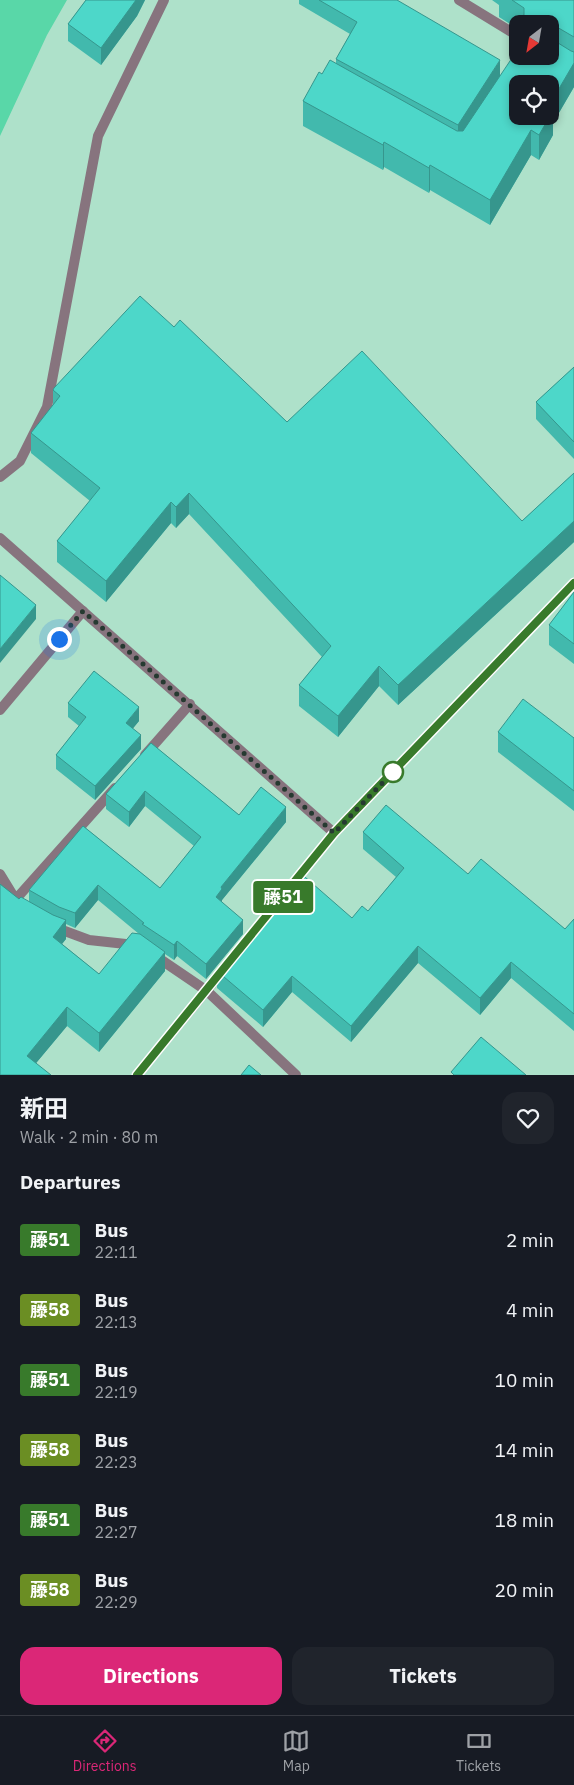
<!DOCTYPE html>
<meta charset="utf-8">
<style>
:root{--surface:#171b24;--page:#20242c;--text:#f1f3f6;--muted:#9ea1a6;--line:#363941;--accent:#db2777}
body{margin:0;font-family:"IBM Plex Sans","Noto Sans JP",sans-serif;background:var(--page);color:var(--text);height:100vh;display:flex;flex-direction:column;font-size:19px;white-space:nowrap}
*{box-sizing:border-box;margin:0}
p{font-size:16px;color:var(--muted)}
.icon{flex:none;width:28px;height:28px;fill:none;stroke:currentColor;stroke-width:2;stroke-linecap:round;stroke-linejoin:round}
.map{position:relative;height:1075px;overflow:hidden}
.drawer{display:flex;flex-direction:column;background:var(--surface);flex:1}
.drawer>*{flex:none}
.badge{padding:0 10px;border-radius:4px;font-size:18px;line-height:32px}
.needle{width:32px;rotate:211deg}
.controls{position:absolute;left:509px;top:15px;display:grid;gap:10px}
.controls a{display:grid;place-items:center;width:50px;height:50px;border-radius:10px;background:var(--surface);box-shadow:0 2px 8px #0003;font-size:25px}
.you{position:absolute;width:25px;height:25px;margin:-12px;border:4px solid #fff;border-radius:50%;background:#1a73e8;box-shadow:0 0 0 8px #1a73e833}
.map>.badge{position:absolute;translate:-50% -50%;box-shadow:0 0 0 2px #fff}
h2{padding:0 20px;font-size:19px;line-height:45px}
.round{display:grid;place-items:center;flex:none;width:52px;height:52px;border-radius:15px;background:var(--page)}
.summary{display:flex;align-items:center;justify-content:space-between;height:85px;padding:0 20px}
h1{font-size:24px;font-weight:700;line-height:38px}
.primary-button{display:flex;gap:10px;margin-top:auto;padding:10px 20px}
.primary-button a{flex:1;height:58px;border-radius:15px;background:var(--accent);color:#fff;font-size:20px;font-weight:700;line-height:58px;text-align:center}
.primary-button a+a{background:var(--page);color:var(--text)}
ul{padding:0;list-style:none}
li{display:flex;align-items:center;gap:15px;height:70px;padding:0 20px}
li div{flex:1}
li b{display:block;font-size:19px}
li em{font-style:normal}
li .badge{min-width:55px;font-weight:700;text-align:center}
.menu{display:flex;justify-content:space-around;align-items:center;height:70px;border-top:1px solid var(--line);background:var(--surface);font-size:14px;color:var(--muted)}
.menu a{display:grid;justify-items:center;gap:2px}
.menu .on{color:var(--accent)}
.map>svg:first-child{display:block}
</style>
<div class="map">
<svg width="574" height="1075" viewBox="0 0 574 1075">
<rect width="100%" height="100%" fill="#aee1ca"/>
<!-- green -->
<path fill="#59d7a8" d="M0 0H67L47 35 0 136Z"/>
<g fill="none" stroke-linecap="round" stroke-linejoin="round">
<!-- service -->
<path stroke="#87747e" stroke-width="10" d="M0 710 83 611
M145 755 190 704
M0 874 19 905
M16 899 115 788
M54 927 89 940 135 945
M154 955 207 991 296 1075"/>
<!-- minor -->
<path stroke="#87747e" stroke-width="10" d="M459 0 518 36
M0 477 20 461 47 407 98 136 164 0
M0 538 334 833"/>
<!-- tertiary -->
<path stroke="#87747e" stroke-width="10" d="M249 938 334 833 574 583
M137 1075 224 969"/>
</g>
<!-- wall -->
<path fill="#42b9ad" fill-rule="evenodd" d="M86 0H145L137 16 101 65 68 41V24Z
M299 0H397L500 76 517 61 550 56V24H518V44L515 42V27L499 17V5L492 0H574V87L553 123V135L539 160 531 155 490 225 430 190 429 193 384 167 383 170 303 126V101L322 74 336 63V59L350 34 299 4Z
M174 327 287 422 522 521 574 473V542L398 705 379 686 338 737 299 706V685L322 657 189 514 176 528 171 523 106 602 57 562V541L90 501 31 453V433L53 405V390Z
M574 367V459L536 419V402Z
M574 592V664L549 645V625Z
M68 703 139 721 133 728 141 749 95 800 56 769V755L79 726 68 717Z
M498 732 574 738V811L498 752Z
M151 743 239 815 286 822 222 900V903L243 934 206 979 177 956 174 960 165 954V971L99 1052 67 1026 36 1063 0 1075 19 899 29 902V890L83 826 160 888 194 846 145 806 129 827 106 809V794ZM98 900 139 934 99 974 62 944 66 939V924L75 928Z
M363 832 468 874 565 929 574 919V1031L511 978 480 1015 418 963 351 1042 292 992 263 1027 217 988V971L259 931 352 918 368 911 396 877 363 849Z"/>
<!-- shaded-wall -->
<path fill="#36968d" d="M136 0H145L137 16 101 65V48Z
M500 60V76L458 141V125Z
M574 63V87L553 123V135L539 160V135L550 116V104Z
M531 130V155L490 225V200Z
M384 142V167L383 170V145Z
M430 165V190L429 193V168Z
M189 493V514L176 528V507Z
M171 502V523L106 602V581Z
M574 521V542L398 705V685Z
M36 605V619L0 663V649Z
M379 666V686L338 737V716Z
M139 707V721L126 737V723Z
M141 735V749L95 800V786Z
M145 791V806L129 827V812Z
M286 807V822L222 900V904L216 897 221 887Z
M98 885V900L75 928V913Z
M66 920V939L53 955V937Z
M243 920V934L206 979V964Z
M177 941V956L174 960V945Z
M418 946V963L351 1042V1026Z
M165 952V971L99 1052V1033Z
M511 962V978L480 1015V998Z
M292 976V992L263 1027V1010Z
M67 1007V1026L27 1074V1056Z"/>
<!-- building -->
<path fill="#4dd7c9" stroke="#36968d" d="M86 0H136L101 48 68 24Z
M319 0H397L500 60 458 125 336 59 357 22Z
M512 0H574V37L550 23 524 24 515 17 518 18 524 15V8Z
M550 38 571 51 574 52V63L550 104V84H518V116H550L539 135 531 130 490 200 430 165 429 168 384 142 383 145 303 101 319 72 322 74 330 60 457 131H463L512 58 517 61 520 56H550Z
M550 108 553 110 550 116Z
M140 296 174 327 180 320 287 422 362 351 522 521 574 473V521L398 685 379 666 338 716 299 685 331 646 189 493 176 507 171 502 106 581 57 541 100 488 31 433 60 396 53 390 54 388Z
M574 367V442L536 402Z
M0 575 36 605 0 649Z
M574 592V644L549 625Z
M94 671 139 707 126 723 141 735 95 786 56 755 86 717 68 703Z
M523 699 574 738V791L498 732Z
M151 743 239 815 261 787 286 807 221 887 222 889 216 897 243 920 206 964 177 941 174 945 142 924 144 923 98 885 75 913 59 907 29 890 83 826 160 888 201 837 145 791 129 812 106 794Z
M386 805 468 874 481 859 565 929 574 919V1014L511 962 480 998 418 946 351 1026 292 976 263 1010 217 971 253 927 259 931 305 877 352 918 362 906 368 911 404 868 363 832Z
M0 884 19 899 21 897 53 915 66 920 53 937 99 974 132 933 140 934 165 952 99 1033 67 1007 27 1056 51 1075H0Z
M481 1037 526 1075H454L451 1072Z
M249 1065 261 1075H241Z"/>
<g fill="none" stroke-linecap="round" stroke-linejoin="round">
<defs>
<path id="line" d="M137 1075 334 833 574 583"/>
</defs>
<!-- line casing -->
<use href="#line" stroke="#fff" stroke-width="11"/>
<!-- line -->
<use href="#line" stroke="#387a2b" stroke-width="8"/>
<!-- walk -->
<path stroke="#263a31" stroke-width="5" stroke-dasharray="0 9" d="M59 639 83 611 334 833 393 772"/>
</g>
<!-- markers -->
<circle fill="#fff" stroke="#387a2b" stroke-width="2.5" cx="393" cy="772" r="10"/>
</svg>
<div class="controls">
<a><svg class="needle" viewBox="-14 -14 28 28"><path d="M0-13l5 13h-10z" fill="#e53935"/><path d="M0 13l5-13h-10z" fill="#9ea1a6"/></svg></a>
<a><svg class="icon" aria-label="locate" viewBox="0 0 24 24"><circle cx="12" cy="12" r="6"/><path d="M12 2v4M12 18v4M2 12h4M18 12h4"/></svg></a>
</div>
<div class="you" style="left:59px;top:639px"></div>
<b class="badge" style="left:283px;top:897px;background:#387a2b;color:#fff">藤51</b>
</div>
<section class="drawer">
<div class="summary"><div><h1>新田</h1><p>Walk · 2 min · 80 m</p></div><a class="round"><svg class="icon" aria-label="heart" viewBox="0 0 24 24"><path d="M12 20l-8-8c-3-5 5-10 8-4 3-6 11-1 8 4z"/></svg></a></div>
<h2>Departures</h2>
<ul>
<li><span class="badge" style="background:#387a2b;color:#fff">藤51</span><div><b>Bus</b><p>22:11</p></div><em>2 min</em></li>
<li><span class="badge" style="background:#6b8e23;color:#fff">藤58</span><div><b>Bus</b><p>22:13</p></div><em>4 min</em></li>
<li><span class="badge" style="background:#387a2b;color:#fff">藤51</span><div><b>Bus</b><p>22:19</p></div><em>10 min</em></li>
<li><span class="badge" style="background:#6b8e23;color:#fff">藤58</span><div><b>Bus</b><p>22:23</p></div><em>14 min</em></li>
<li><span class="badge" style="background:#387a2b;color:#fff">藤51</span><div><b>Bus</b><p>22:27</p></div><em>18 min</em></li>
<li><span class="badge" style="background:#6b8e23;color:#fff">藤58</span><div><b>Bus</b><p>22:29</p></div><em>20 min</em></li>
</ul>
<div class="primary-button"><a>Directions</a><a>Tickets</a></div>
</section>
<nav class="menu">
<a class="on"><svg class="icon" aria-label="directions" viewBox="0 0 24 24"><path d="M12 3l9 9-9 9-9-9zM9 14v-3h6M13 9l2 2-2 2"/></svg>Directions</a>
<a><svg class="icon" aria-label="map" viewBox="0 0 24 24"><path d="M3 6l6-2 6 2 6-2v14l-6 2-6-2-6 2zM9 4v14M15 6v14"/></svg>Map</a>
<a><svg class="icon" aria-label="tickets" viewBox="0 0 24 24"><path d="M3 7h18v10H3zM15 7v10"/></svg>Tickets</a>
</nav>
